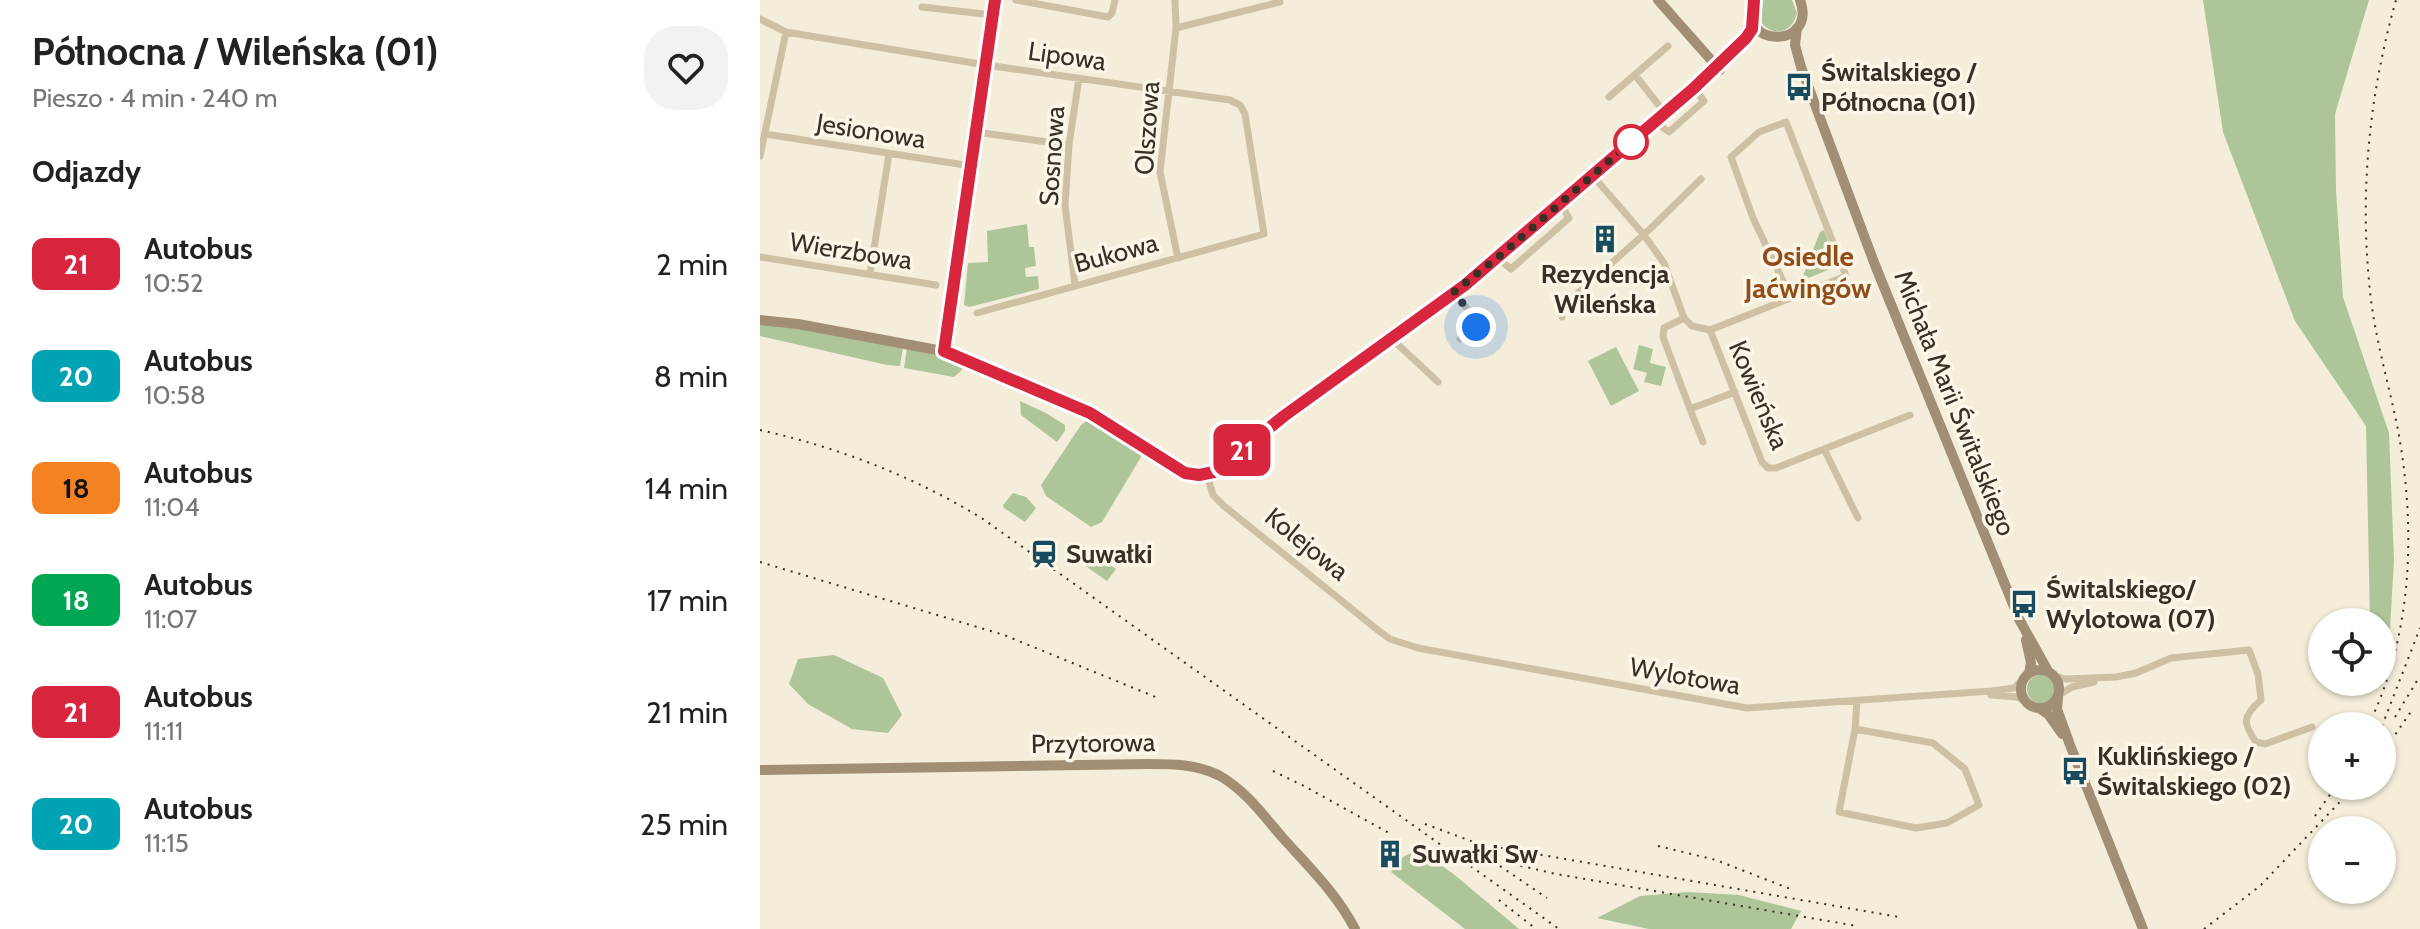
<!DOCTYPE html>
<html lang="pl">
<meta charset="utf-8">
<style>
:root{--surface:#fff;--page:#f2f2f2;--text:#222;--muted:#767676}
body{margin:0;font-family:Cabin,sans-serif;background:var(--page);color:var(--text);height:100vh;display:flex;flex-direction:column;font-size:30px;white-space:nowrap}
*{box-sizing:border-box;margin:0}
p{font-size:26px;color:var(--muted)}
.icon{flex:none;width:44px;height:44px;fill:none;stroke:currentColor;stroke-width:2;stroke-linecap:round;stroke-linejoin:round}
.map{position:relative;flex:1;overflow:hidden}
.details{display:flex;flex-direction:column;background:var(--surface);width:760px}
.details>*{flex:none}
.badge{padding:0 16px;border-radius:12px;font-size:28px;line-height:52px}
.fabs{position:absolute;left:1548px;top:608px;display:grid;gap:16px}
.fabs a{display:grid;place-items:center;width:88px;height:88px;border-radius:50%;background:var(--surface);box-shadow:0 2px 6px #0004;font-size:40px}
.you{position:absolute;width:40px;height:40px;margin:-20px;border:6px solid #fff;border-radius:50%;background:#1a73e8;box-shadow:0 0 0 12px #1a73e833}
.map>.badge{position:absolute;translate:-50% -50%;box-shadow:0 0 0 4px #fff}
h2{padding:0 32px;font-size:30px;line-height:72px}
.round{display:grid;place-items:center;flex:none;width:84px;height:84px;border-radius:32px;background:var(--page)}
.head{display:flex;align-items:center;justify-content:space-between;height:136px;padding:0 32px}
h1{font-size:38px;font-weight:800;line-height:60px}
ul{padding:0;list-style:none}
li{display:flex;align-items:center;gap:24px;height:112px;padding:0 32px}
li div{flex:1}
li b{display:block;font-size:30px}
li em{font-style:normal}
li .badge{min-width:88px;font-weight:700;text-align:center}
main{display:flex;flex:1;min-height:0}
.map>svg:first-child{display:block}
</style>
<main>
<section class="details">
<div class="head"><div><h1>Północna / Wileńska (01)</h1><p>Pieszo · 4 min · 240 m</p></div><a class="round"><svg class="icon" aria-label="heart" viewBox="0 0 24 24"><path d="M12 20l-8-8c-3-5 5-10 8-4 3-6 11-1 8 4z"/></svg></a></div>
<h2>Odjazdy</h2>
<ul>
<li><span class="badge" style="background:#d7263d;color:#fff">21</span><div><b>Autobus</b><p>10:52</p></div><em>2 min</em></li>
<li><span class="badge" style="background:#00a3b4;color:#fff">20</span><div><b>Autobus</b><p>10:58</p></div><em>8 min</em></li>
<li><span class="badge" style="background:#f58220;color:#111">18</span><div><b>Autobus</b><p>11:04</p></div><em>14 min</em></li>
<li><span class="badge" style="background:#00a651;color:#fff">18</span><div><b>Autobus</b><p>11:07</p></div><em>17 min</em></li>
<li><span class="badge" style="background:#d7263d;color:#fff">21</span><div><b>Autobus</b><p>11:11</p></div><em>21 min</em></li>
<li><span class="badge" style="background:#00a3b4;color:#fff">20</span><div><b>Autobus</b><p>11:15</p></div><em>25 min</em></li>
</ul>
</section>
<div class="map">
<svg width="1660" height="929" viewBox="0 0 1660 929">
<rect width="100%" height="100%" fill="#f4edda"/>
<!-- green -->
<path fill="#adc598" d="M1003 0H1032L1037 13C1032 36 1007 38 998 16Z
M1443 0H1609L1575 114 1576 190 1583 297 1629 433 1634 560 1630 629 1622 630V622H1610L1606 426 1535 321 1463 132Z
M267 224 269 247H274L276 266 265 268 266 277 278 276 279 289 209 307 204 305 208 263 228 262 227 231Z
M1064 230 1078 266 1041 281 1060 232Z
M0 325H18L143 347 140 366 127 365 0 336Z
M879 345 893 349 890 363 906 367 901 386 884 382 887 373 873 369Z
M856 347 879 391 851 406 828 361Z
M147 348 180 354 205 363 201 371 194 377 144 368Z
M260 401 286 413 305 425V431L297 442 261 415Z
M331 418 381 450V457L342 522 331 527 286 496 281 485 321 425Z
M253 493 266 497 276 508 265 522 244 508 243 505Z
M320 543 356 569 347 581 324 565 326 561 315 554 311 556Z
M74 655 123 678 142 715 128 733 92 729 48 704 29 684 38 659Z
M1267 689a14 14 0 1 1 28 0a14 14 0 1 1-28 0Z
M659 849 696 876 759 929H705L631 872 643 857Z
M928 892 979 895 1041 911 1031 929H889L837 918 880 896Z"/>
<g fill="none" stroke-linecap="round" stroke-linejoin="round">
<!-- street -->
<path stroke="#cec0a4" stroke-width="7" d="M256 0 348 17 352 13 355 0
M415 0 416 28 400 172 418 258
M162 7 233 15
M0 19 26 32 226 65 470 100 480 105 485 114 504 234 217 313
M416 28 520 2
M875 75 905 113
M849 97 908 46
M895 122 909 132 944 101 934 88
M216 132 309 145
M5 134 211 166
M0 156 26 32
M833 176 884 235 904 263 924 318 932 326 950 330 1086 276 1026 122 999 132 971 157 993 218 1031 298
M0 257 176 285
M737 258 751 269 809 218 800 203
M110 274 129 154
M315 285 305 205 309 145 319 78
M694 292 715 319 716 327 700 339
M802 317 800 309 891 228 941 179
M924 318 904 328 903 337 930 409
M950 330 1002 462 1008 468H1016L1150 415
M631 338 678 382
M943 442 930 409 975 392
M1064 449 1098 518
M447 475 453 495 464 506 619 631 630 639 658 648 987 708 1232 691 1254 688 1262 681
M1295 676 1305 679 1356 677 1376 673 1411 658 1489 650 1498 674 1501 700C1483 716 1482 722 1496 742L1505 744 1552 727
M1231 695 1257 697 1265 700
M1299 695 1312 687 1334 682
M1095 729 1173 743 1205 769 1219 805 1187 823 1156 828 1079 812 1095 729 1097 701"/>
<!-- secondary -->
<path stroke="#a18e75" stroke-width="10" d="M898 0 960 70
M994 0C976 49 1058 49 1040 0
M1037 28 1035 45 1041 67 1115 265 1259 619 1288 671
M0 320 38 324 188 352 325 411 359 430 417 469 439 475 461 469 502 433 705 285 737 258 934 88 986 38 992 29V19
M184 351 235 0
M1266 640 1271 663 1269 673
M1261 689a19 19 0 1 1 38 0a19 19 0 1 1-38 0Z
M1298 698 1297 709 1310 745 1383 929
M1279 708 1288 714 1302 734
M0 770 388 764C413 764 437 764 460 776 485 790 504 816 522 837 548 866 577 894 595 929"/>
<!-- rail -->
<path stroke="#383027" stroke-width="2" stroke-dasharray="2 6" stroke-linecap="butt" d="M0 430C80 448 153 476 223 519L799 929
M0 562 244 635 398 698
M1635 717 1660 676
M1608 726C1653 635 1656 528 1638 430 1628 380 1613 332 1609 281 1600 186 1610 92 1636 0
M1622 726 1660 628
M1622 754 1652 710
M513 771 544 786 629 833
M1555 816 1576 786
M665 824 719 844 1139 917
M898 846 956 860 1033 890
M715 851 740 861 796 874 1097 926
M740 866 787 898
M739 900 776 929
M1444 929 1500 886 1595 786"/>
</g>
<g fill="none" stroke-linecap="round" stroke-linejoin="round">
<defs>
<path id="line" d="M235 0 184 351 330 413 425 473 439 475 454 472 524 416 705 285 934 88 986 38 992 29 994 0"/>
</defs>
<!-- line casing -->
<use href="#line" stroke="#fff" stroke-width="18"/>
<!-- line -->
<use href="#line" stroke="#d7263d" stroke-width="12"/>
<!-- walk -->
<path stroke="#383027" stroke-width="8" stroke-dasharray="0 14.4" d="M716 327 715 319 694 292 742 254 871 142"/>
</g>
<!-- icons -->
<defs>
<symbol id="bus-bare" viewBox="-9 -9 18 18"><path d="M-5-6H5V4H4V6H2V4H-2V6H-4V4H-5ZM-3.5-4V0h7V-4ZM-3.5 1.2v1.5H-2V1.2ZM2 1.2v1.5H3.5V1.2Z" fill="#184b5e" stroke="#fbf6e7" stroke-width="2.5" paint-order="stroke"/></symbol>
<symbol id="building-bare" viewBox="-9 -9 18 18"><path d="M-4-6H4V6H1V3H-1V6H-4ZM-2.5-4.3h1.7v1.8h-1.7ZM.8-4.3h1.7v1.8H.8ZM-2.5-1h1.7V.8h-1.7ZM.8-1h1.7V.8H.8Z" fill="#184b5e" stroke="#fbf6e7" stroke-width="2.5" paint-order="stroke"/></symbol>
<symbol id="station-bare" viewBox="-9 -9 18 18"><path d="M-3-6H3Q5-6 5-4V2Q5 4 3 4L4.5 6H3L1.5 4h-3L-3 6H-4.5L-3 4Q-5 4-5 2V-4Q-5-6-3-6ZM-3.5-4v3h7v-3ZM-3.5 1v1.5H-2V1ZM2 1v1.5H3.5V1Z" fill="#184b5e" stroke="#fbf6e7" stroke-width="2.5" paint-order="stroke"/></symbol>
</defs>
<g fill-rule="evenodd">
<use href="#bus-bare" x="1019" y="67" width="40" height="40"/>
<use href="#building-bare" x="825" y="219" width="40" height="40"/>
<use href="#station-bare" x="264" y="534" width="40" height="40"/>
<use href="#bus-bare" x="1244" y="584" width="40" height="40"/>
<use href="#bus-bare" x="1295" y="751" width="40" height="40"/>
<use href="#building-bare" x="610" y="834" width="40" height="40"/>
</g>
<!-- markers -->
<circle fill="#fff" stroke="#d7263d" stroke-width="4" cx="871" cy="142" r="16"/>
<g text-anchor="middle" dominant-baseline="central" stroke-width="7" stroke-linejoin="round" paint-order="stroke">
<!-- street labels -->
<g font-size="26" fill="#383027" stroke="#fbf6e7">
<text transform="translate(307 56) rotate(8)">Lipowa</text>
<text transform="translate(387 128) rotate(-86)">Olszowa</text>
<text transform="translate(111 131) rotate(9)">Jesionowa</text>
<text transform="translate(292 156) rotate(-86)">Sosnowa</text>
<text transform="translate(91 251) rotate(9)">Wierzbowa</text>
<text transform="translate(356 253) rotate(-15)">Bukowa</text>
<text transform="translate(999 395) rotate(67)">Kowieńska</text>
<text transform="translate(1195 403) rotate(68)">Michała Marii Świtalskiego</text>
<text transform="translate(547 544) rotate(39)">Kolejowa</text>
<text transform="translate(925 676) rotate(10)">Wylotowa</text>
<text transform="translate(333 743) rotate(-1)">Przytorowa</text>
</g>
<!-- poi labels -->
<g font-size="26" font-weight="bold" fill="#383027" stroke="#fbf6e7" text-anchor="start">
<text x="1061" y="72">Świtalskiego /<tspan x="1061" dy="30">Północna (01)</tspan></text>
<text x="845" y="274" text-anchor="middle">Rezydencja<tspan x="845" dy="30">Wileńska</tspan></text>
<text x="306" y="554">Suwałki</text>
<text x="1286" y="589">Świtalskiego/<tspan x="1286" dy="30">Wylotowa (07)</tspan></text>
<text x="1337" y="756">Kuklińskiego /<tspan x="1337" dy="30">Świtalskiego (02)</tspan></text>
<text x="652" y="854">Suwałki Sw</text>
</g>
<!-- neighbourhood labels -->
<g font-size="28" font-weight="bold" fill="#904d17" stroke="#fbf6e7">
<text x="1048" y="256">Osiedle<tspan x="1048" dy="32">Jaćwingów</tspan></text>
</g>
</g>
</svg>
<div class="fabs">
<a><svg class="icon" aria-label="locate" viewBox="0 0 24 24"><circle cx="12" cy="12" r="6"/><path d="M12 2v4M12 18v4M2 12h4M18 12h4"/></svg></a>
<a>+</a>
<a>−</a>
</div>
<div class="you" style="left:716px;top:327px"></div>
<b class="badge" style="left:482px;top:450px;background:#d7263d;color:#fff">21</b>
</div>
</main>
